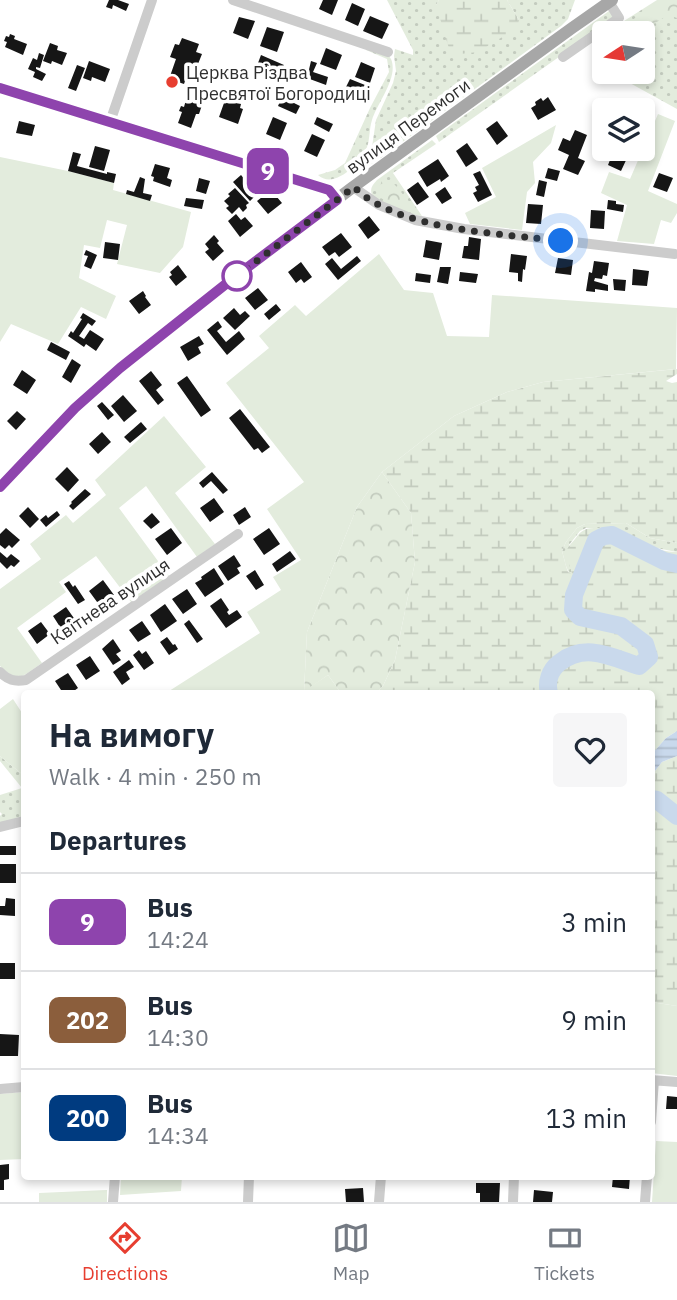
<!DOCTYPE html>
<meta charset="utf-8">
<style>
:root{--surface:#fff;--page:#f6f6f7;--text:#1f2937;--muted:#747a83;--line:#e0e1e3;--accent:#e73e30}
body{margin:0;font-family:"IBM Plex Sans",sans-serif;background:var(--page);color:var(--text);height:100vh;display:flex;flex-direction:column;font-size:26px;white-space:nowrap}
*{box-sizing:border-box;margin:0}
p{font-size:23px;color:var(--muted)}
.icon{flex:none;width:38px;height:38px;fill:none;stroke:currentColor;stroke-width:2;stroke-linecap:round;stroke-linejoin:round}
.map{position:relative;flex:1;overflow:hidden}
.drawer{position:absolute;left:21px;top:690px;width:634px;height:490px;display:flex;flex-direction:column;background:var(--surface);border-radius:7px;box-shadow:0 4px 10px #0003}
.drawer>*{flex:none}
.badge{padding:0 14px;border-radius:10px;font-size:24px;line-height:46px}
.needle{width:46px;rotate:258deg}
.fabs{position:absolute;left:592px;top:21px;display:grid;gap:14px}
.fabs a{display:grid;place-items:center;width:63px;height:63px;border-radius:7px;background:var(--surface);box-shadow:0 4px 10px #0003;font-size:35px}
.you{position:absolute;width:35px;height:35px;margin:-18px;border:5px solid #fff;border-radius:50%;background:#1a73e8;box-shadow:0 0 0 10px #1a73e833}
.map>.badge{position:absolute;translate:-50% -50%;box-shadow:0 0 0 4px #fff}
h2{padding:0 28px;font-size:26px;line-height:63px}
.round{display:grid;place-items:center;flex:none;width:74px;height:74px;border-radius:7px;background:var(--page)}
.overview{display:flex;align-items:center;justify-content:space-between;height:119px;padding:0 28px}
h1{font-size:33px;font-weight:700;line-height:52px}
ul{padding:0;list-style:none}
li{display:flex;align-items:center;gap:21px;height:98px;padding:0 28px;border-top:2px solid var(--line)}
li div{flex:1}
li b{display:block;font-size:26px}
li em{font-style:normal}
li .badge{min-width:77px;font-weight:700;text-align:center}
.dock{display:flex;justify-content:space-around;align-items:center;height:98px;border-top:2px solid var(--line);background:var(--surface);font-size:19px;color:var(--muted)}
.dock a{display:grid;justify-items:center;gap:4px}
.dock .selected{color:var(--accent)}
.map>svg:first-child{display:block}
</style>
<div class="map">
<svg width="677" height="1202" viewBox="0 0 677 1202">
<defs>
<pattern id="grass-dots" width="8" height="8" patternUnits="userSpaceOnUse" patternTransform="scale(1.75)"><rect width="8" height="8" fill="#e3ecdd"/><path d="M2 2h.1M6 6h.1" fill="none" stroke="#c3cbbe" stroke-width="1.8" stroke-linecap="round"/></pattern>
<pattern id="forest-crowns" width="20" height="18" patternUnits="userSpaceOnUse" patternTransform="scale(1.75)"><rect width="20" height="18" fill="#e3ecdd"/><path d="M2 6a3 3 0 1 1 6 0M12 15a3 3 0 1 1 6 0" fill="none" stroke="#c3cbbe"/></pattern>
<pattern id="wetland-marsh" width="20" height="14" patternUnits="userSpaceOnUse" patternTransform="scale(1.75)"><rect width="20" height="14" fill="#e3ecdd"/><path d="M1 5h8M5 5V1M11 12h8M15 12V8" fill="none" stroke="#c3cbbe"/></pattern>
<pattern id="water-rules" width="6" height="5" patternUnits="userSpaceOnUse" patternTransform="scale(1.75)"><rect width="6" height="5" fill="#c9d9ec"/><path d="M0 2.5h6" fill="none" stroke="#adbbcb"/></pattern>
</defs>
<rect width="100%" height="100%" fill="#fff"/>
<!-- grass -->
<path fill="url(#grass-dots)" d="M387 0H439L436 5 519 20 507 0H575L568 19 561 26 382 157 353 176 350 173 366 156 372 147 376 120 393 83 396 71 394 56 395 49 413 55V50Z
M657 0H677V109L628 82 604 72H642V33H605Z
M609 11 614 18 439 142 436 136Z
M367 47C375 49 387 51 391 59 399 77 377 103 372 120 369 129 370 139 367 147 361 163 334 190 318 175L335 170 345 163 370 108 389 72 387 59 366 50Z
M432 140 436 144 393 173 422 216 399 212 373 197C369 189 372 186 377 180Z
M626 523 650 538 677 543V552L646 546 629 534 614 528H586L580 531 569 545 572 575 569 573 566 566 562 551 566 542 577 528 585 524Z
M0 756 23 775 24 774V818L0 823V816L2 814 0 812V795L22 788 0 761Z"/>
<!-- forest -->
<path fill="url(#forest-crowns)" d="M663 0H677V18L668 15 639 33H612Z
M389 180C398 187 404 194 408 205L404 211 379 197 377 191 382 181Z
M382 472 411 513 415 562 395 660 383 686 376 693H341L328 675 304 692 307 632 357 507Z"/>
<!-- wetland -->
<path fill="url(#wetland-marsh)" d="M439 0H507L519 20 517 28 478 52 451 55 436 5Z
M677 369V374L666 381 672 383 677 382V543L650 538 626 523 585 524 577 528 566 542 562 551 566 566 568 572 572 574C571 567 566 560 566 553 567 547 572 543 575 539 582 529 586 528 598 528 623 528 625 534 644 545 653 549 667 552 677 552V731L666 738 651 755V693H376L383 686 395 660 415 562 411 513 382 472 454 416 507 392 543 382Z
M677 756V1006L651 1002V776L662 762Z"/>
<!-- garden -->
<path fill="#e3ecdd" d="M658 114 675 121 648 191 677 204V213L671 223 661 220 654 244 617 241 627 205 601 193 609 172 630 179Z
M556 125 551 143 533 162 535 183 527 192 522 230 470 224 465 213 496 197 482 168Z
M0 157 68 171 114 183 113 190 191 212 183 247 160 273 117 264 127 225 107 220 100 248 84 245 79 278 116 296 106 319 81 307 58 344 11 324 0 342Z
M379 254 404 290 433 293 447 336 489 337 492 295 677 308 676 369 543 382 507 392 454 416 382 472 357 507 307 632 304 691 328 675 341 693H166L260 633 247 612 281 590 273 577 301 560 267 509 304 482 226 383 269 348 259 336 295 305 306 316Z
M164 416 206 467 175 493 215 544 197 557 146 486 119 508 169 576 131 602 96 556 59 582 66 592 17 628 42 663C23 676 19 684 0 666V589L41 559 30 544 66 515 73 523 106 495 95 480Z
M13 699 24 716V774L23 775 0 756V709Z
M651 1002 677 1006V1076L651 1073Z
M24 1092V1159L0 1160V1094Z
M656 1141 677 1142V1202H652Z
M121 1176H182L181 1191 120 1195Z
M107 1190V1202H39V1193Z"/>
<!-- water -->
<path fill="url(#water-rules)" d="M677 731V756L662 762 651 776V755L666 738Z"/>
<g fill="none" stroke-linecap="round" stroke-linejoin="round">
<!-- river -->
<path stroke="#c9d9ec" stroke-width="18" d="M549 693C546 682 550 670 559 663 585 642 611 657 639 666L649 657 645 644 621 626 580 617 573 610 574 595 596 540 604 536 612 535 664 561 677 564
M651 799 657 800 677 816"/>
</g>
<!-- building -->
<path fill="#161616" d="M109 0H118L129 4 126 11 113 5 112 9 106 7Z
M323 0H338L332 15 319 9Z
M352 3 365 9 358 26 345 20Z
M370 16 389 24 382 39 363 31Z
M239 17 255 21 248 39 233 33Z
M267 27 284 32 277 52 260 46Z
M10 34 15 36 14 39 27 44 23 55 5 47 7 42 4 41 6 36 9 37Z
M182 38 199 44 196 52 202 54 196 69 190 67 184 84 169 79 176 59 170 57 175 44 179 45Z
M50 43 58 46 57 50 67 53 62 65 52 61 51 64 43 61Z
M326 48 342 55 336 70 320 64Z
M39 53 44 55 40 68 36 67V69L46 74 42 81 33 77 35 72 28 69 33 58 37 60Z
M261 55 284 65 281 72 258 63Z
M89 61 110 69 105 82 92 77 91 81 83 78Z
M311 61 317 63 313 72 328 77 326 85 307 78Z
M361 62 375 68 370 83 355 77Z
M77 65 85 68 76 91 68 88Z
M350 79 365 85 361 94 346 87Z
M224 91 233 95 231 100 241 104 240 108 243 109 238 124 219 117 224 103 220 101Z
M187 96 203 102 199 114H196L191 128 178 123 182 112 179 111 181 106 184 107Z
M282 97 300 106 296 114 278 106Z
M548 97 556 110 538 120 531 108 536 105 535 102 541 98 543 101Z
M273 117 287 123 280 140 266 134Z
M317 117 333 124 329 132 314 124Z
M19 121 35 125 32 136 16 133Z
M497 121 508 136 497 145 486 129Z
M575 130 587 135 578 158 585 161 578 175 563 169 569 155 558 150 563 138 570 141Z
M312 134 325 140 317 157 304 151Z
M467 143 478 159 466 167 456 151Z
M95 146 110 150 104 171 89 167Z
M614 150 628 156 621 171 608 165Z
M73 152 81 154 77 166 107 174V172L116 174 114 183 68 171Z
M438 159 449 176 441 182 440 179 427 187 418 172Z
M155 164 170 168 167 178 172 180 170 187 153 181 154 177 151 176Z
M548 168 560 171 557 181 545 178Z
M480 171 492 195 478 202 473 193 477 191 475 187 479 185 473 174Z
M659 173 673 178 667 192 653 187Z
M241 175 247 182 248 180 256 190 254 192 256 195 250 201 233 182Z
M140 177 145 179 143 193 152 195 150 201 126 194 127 190 134 192Z
M199 178 210 181 206 194 196 191Z
M539 180 547 182 544 197 536 195Z
M418 182 429 197 417 205 407 190Z
M445 187 452 198 442 204 435 194Z
M235 188 249 203 246 205 247 208 243 212 239 207 232 214 226 208 229 206 224 201 230 196 228 194Z
M271 190 282 203 268 214 257 201Z
M186 198 204 200 202 209 184 206Z
M608 200 616 201V204L624 205 623 212 607 209Z
M528 204 543 205 541 224 526 223Z
M591 210 605 211 604 229 590 228Z
M236 214 241 220 245 217 253 226 240 237 228 221Z
M369 216 380 230 368 239 358 225Z
M341 233 352 247 339 257 335 252 329 256 322 247Z
M214 235 219 241 217 243 224 251 213 261 205 252 209 249 205 244Z
M469 237 481 239 479 260 462 258 464 246H468Z
M426 240 442 243 439 260 423 257Z
M105 242 120 244 118 260 103 258Z
M86 250 97 255 91 269 84 266 88 256 84 255Z
M511 254 527 256 525 270 523 269 522 282 518 281V273L509 272Z
M357 256 361 261 338 280 325 264 332 258 341 269Z
M558 258 573 260 571 275 555 273Z
M594 261 609 263 607 276 603 275 602 279 595 278 594 281 608 285V291L595 289V292L586 291 589 272 592 273Z
M301 262 312 277 304 283 301 279 296 283 288 272Z
M178 265 187 277 176 286 169 277 172 275 170 272Z
M440 267H451L448 284 437 282Z
M633 269 649 271 647 286 632 285Z
M460 272 478 274 476 283 459 281Z
M416 273 431 275 430 283 415 281Z
M613 279 626 280 625 291 614 290Z
M258 288 268 300 255 310 245 298Z
M143 291 146 296 145 297 151 305 139 314 129 301Z
M276 304 281 310 269 320 264 314Z
M234 308 240 315 245 311 250 316 235 330 223 318Z
M83 313 96 321 92 326 88 323 79 336 84 339 90 330 104 339 96 351 86 344 84 347 68 336 71 331 73 333 82 319 80 318Z
M218 321 222 327 217 331 226 342 239 331 245 339 227 355 207 330Z
M199 336 204 344 198 347 201 353 188 361 180 347Z
M51 342 70 352 66 360 47 350Z
M72 359 81 365 71 383 62 377Z
M22 370 36 380 27 394 13 385Z
M151 371 162 385 156 390 164 400 158 405 139 381Z
M187 376 211 410 201 417 177 383Z
M123 395 137 411 124 422 111 406Z
M102 402 114 415 108 420 97 406Z
M240 409 270 447 262 453 258 448 254 450 229 418Z
M17 411 26 419 16 430 7 421Z
M141 422 147 429 130 443 124 437Z
M102 432 111 442 98 454 89 444Z
M67 467 79 480 68 492 55 479Z
M212 472 228 490 223 494 211 481 203 488 199 483Z
M85 489 91 494 73 510 69 506 72 503 71 502Z
M214 498 224 512 210 522 200 508Z
M28 507 39 519 30 528 19 516Z
M245 507 251 517 239 525 233 515Z
M57 511 60 515 46 527 40 520 46 515 48 518Z
M152 513 160 522 151 529 143 521Z
M6 528 20 540 12 548 9 545 5 549 0 545V534Z
M171 528 182 543 167 555 155 539Z
M269 528 280 544 264 555 253 539Z
M290 551 296 559 277 572 272 564Z
M0 552 7 558 11 554 20 561 14 567 11 565 7 569 0 562Z
M234 555 241 566 237 568 240 573 228 581 218 566Z
M214 568 224 584 205 597 195 583 202 579 201 577Z
M255 570 264 585 256 590 246 576Z
M103 580 114 595 100 606 89 591Z
M69 581 73 587 75 585 85 600 78 604 64 584Z
M187 589 197 604 183 614 172 599Z
M221 598 229 610 227 612 229 615 237 610 242 617 226 628 210 606Z
M165 604 177 621 161 632 150 615Z
M66 607 76 621 62 630 53 616Z
M189 620 203 639 197 643 184 624Z
M142 621 151 634 138 642 129 630Z
M41 622 50 634 37 644 28 631Z
M167 637 173 645 175 644 178 649 169 655 160 642Z
M113 639 121 651 116 654 121 660 113 665 102 649Z
M139 650 142 654 146 651 154 663 144 670 133 655Z
M90 656 100 671 86 680 76 665Z
M129 660 134 667 126 672 130 679 122 685 113 672Z
M68 673 78 688 71 693H63L55 681Z
M0 846H16V855H0Z
M0 864H16V883H0Z
M6 898 15 899V916L0 915V906H5Z
M0 963H15V979H0Z
M0 1034 19 1035 18 1056H0Z
M667 1096 677 1097V1109H666Z
M9 1164V1179L4 1180V1190H0V1165Z
M613 1176H630L629 1189 612 1187Z
M476 1183H500L499 1202H480V1193H476Z
M363 1188 364 1202H346L345 1189Z
M534 1190 553 1192 552 1202H533Z"/>
<g fill="none" stroke-linecap="round" stroke-linejoin="round">
<!-- minor -->
<path stroke="#ccc" stroke-width="10" d="M233 0 388 52
M563 57 619 18 609 2
M0 88 329 190 337 200
M110 122 152 0
M353 187 379 205 415 220 464 229 675 254
M0 672C8 680 14 682 26 680L238 534
M0 827 24 821
M651 1080 677 1082
M0 1089 24 1087
M651 1122 654 1080
M113 1202 115 1176
M248 1202 249 1176
M379 1202 381 1176
M513 1202 514 1176
M645 1202 647 1176"/>
<!-- major -->
<path stroke="#a7a7a7" stroke-width="12" d="M0 487 75 408 120 368 236 276 353 187 572 28 612 0"/>
</g>
<g fill="none" stroke-linecap="round" stroke-linejoin="round">
<defs>
<path id="line" d="M0 88 329 190 337 200 236 276 120 368 75 408 0 487"/>
</defs>
<!-- line casing -->
<use href="#line" stroke="#fff" stroke-width="16"/>
<!-- line -->
<use href="#line" stroke="#8e44ad" stroke-width="10"/>
<!-- walk -->
<path stroke="#2f2f2f" stroke-width="7" stroke-dasharray="0 12.6" d="M237 276 354 187C398 231 501 233 561 241"/>
</g>
<!-- markers -->
<circle fill="#e73e30" stroke="#fff" stroke-width="2.5" cx="172" cy="82" r="7"/>
<circle fill="#fff" stroke="#8e44ad" stroke-width="3.5" cx="237" cy="276" r="14"/>
<g text-anchor="middle" dominant-baseline="central" stroke-width="7" stroke-linejoin="round" paint-order="stroke">
<!-- poi labels -->
<g font-size="18" fill="#2f2f2f" stroke="#fff" text-anchor="start">
<text x="186" y="72">Церква Різдва<tspan x="186" dy="21">Пресвятої Богородиці</tspan></text>
</g>
<!-- street labels -->
<g font-size="18" fill="#2f2f2f" stroke="#fff">
<text transform="translate(408 126) rotate(-36)">вулиця Перемоги</text>
<text transform="translate(110 601) rotate(-34)">Квітнева вулиця</text>
</g>
</g>
</svg>
<div class="fabs">
<a><svg class="needle" viewBox="-14 -14 28 28"><path d="M0-13l5 13h-10z" fill="#e53935"/><path d="M0 13l5-13h-10z" fill="#747a83"/></svg></a>
<a><svg class="icon" aria-label="layers" viewBox="0 0 24 24"><path d="M12 4l9 5-9 5-9-5zM3 14l9 5 9-5"/></svg></a>
</div>
<div class="you" style="left:561px;top:241px"></div>
<b class="badge" style="left:268px;top:171px;background:#8e44ad;color:#fff">9</b>
<section class="drawer">
<div class="overview"><div><h1>На вимогу</h1><p>Walk · 4 min · 250 m</p></div><a class="round"><svg class="icon" aria-label="heart" viewBox="0 0 24 24"><path d="M12 20l-8-8c-3-5 5-10 8-4 3-6 11-1 8 4z"/></svg></a></div>
<h2>Departures</h2>
<ul>
<li><span class="badge" style="background:#8e44ad;color:#fff">9</span><div><b>Bus</b><p>14:24</p></div><em>3 min</em></li>
<li><span class="badge" style="background:#8b5e3c;color:#fff">202</span><div><b>Bus</b><p>14:30</p></div><em>9 min</em></li>
<li><span class="badge" style="background:#003b80;color:#fff">200</span><div><b>Bus</b><p>14:34</p></div><em>13 min</em></li>
</ul>
</section>
</div>
<nav class="dock">
<a class="selected"><svg class="icon" aria-label="directions" viewBox="0 0 24 24"><path d="M12 3l9 9-9 9-9-9zM9 14v-3h6M13 9l2 2-2 2"/></svg>Directions</a>
<a><svg class="icon" aria-label="map" viewBox="0 0 24 24"><path d="M3 6l6-2 6 2 6-2v14l-6 2-6-2-6 2zM9 4v14M15 6v14"/></svg>Map</a>
<a><svg class="icon" aria-label="tickets" viewBox="0 0 24 24"><path d="M3 7h18v10H3zM15 7v10"/></svg>Tickets</a>
</nav>
